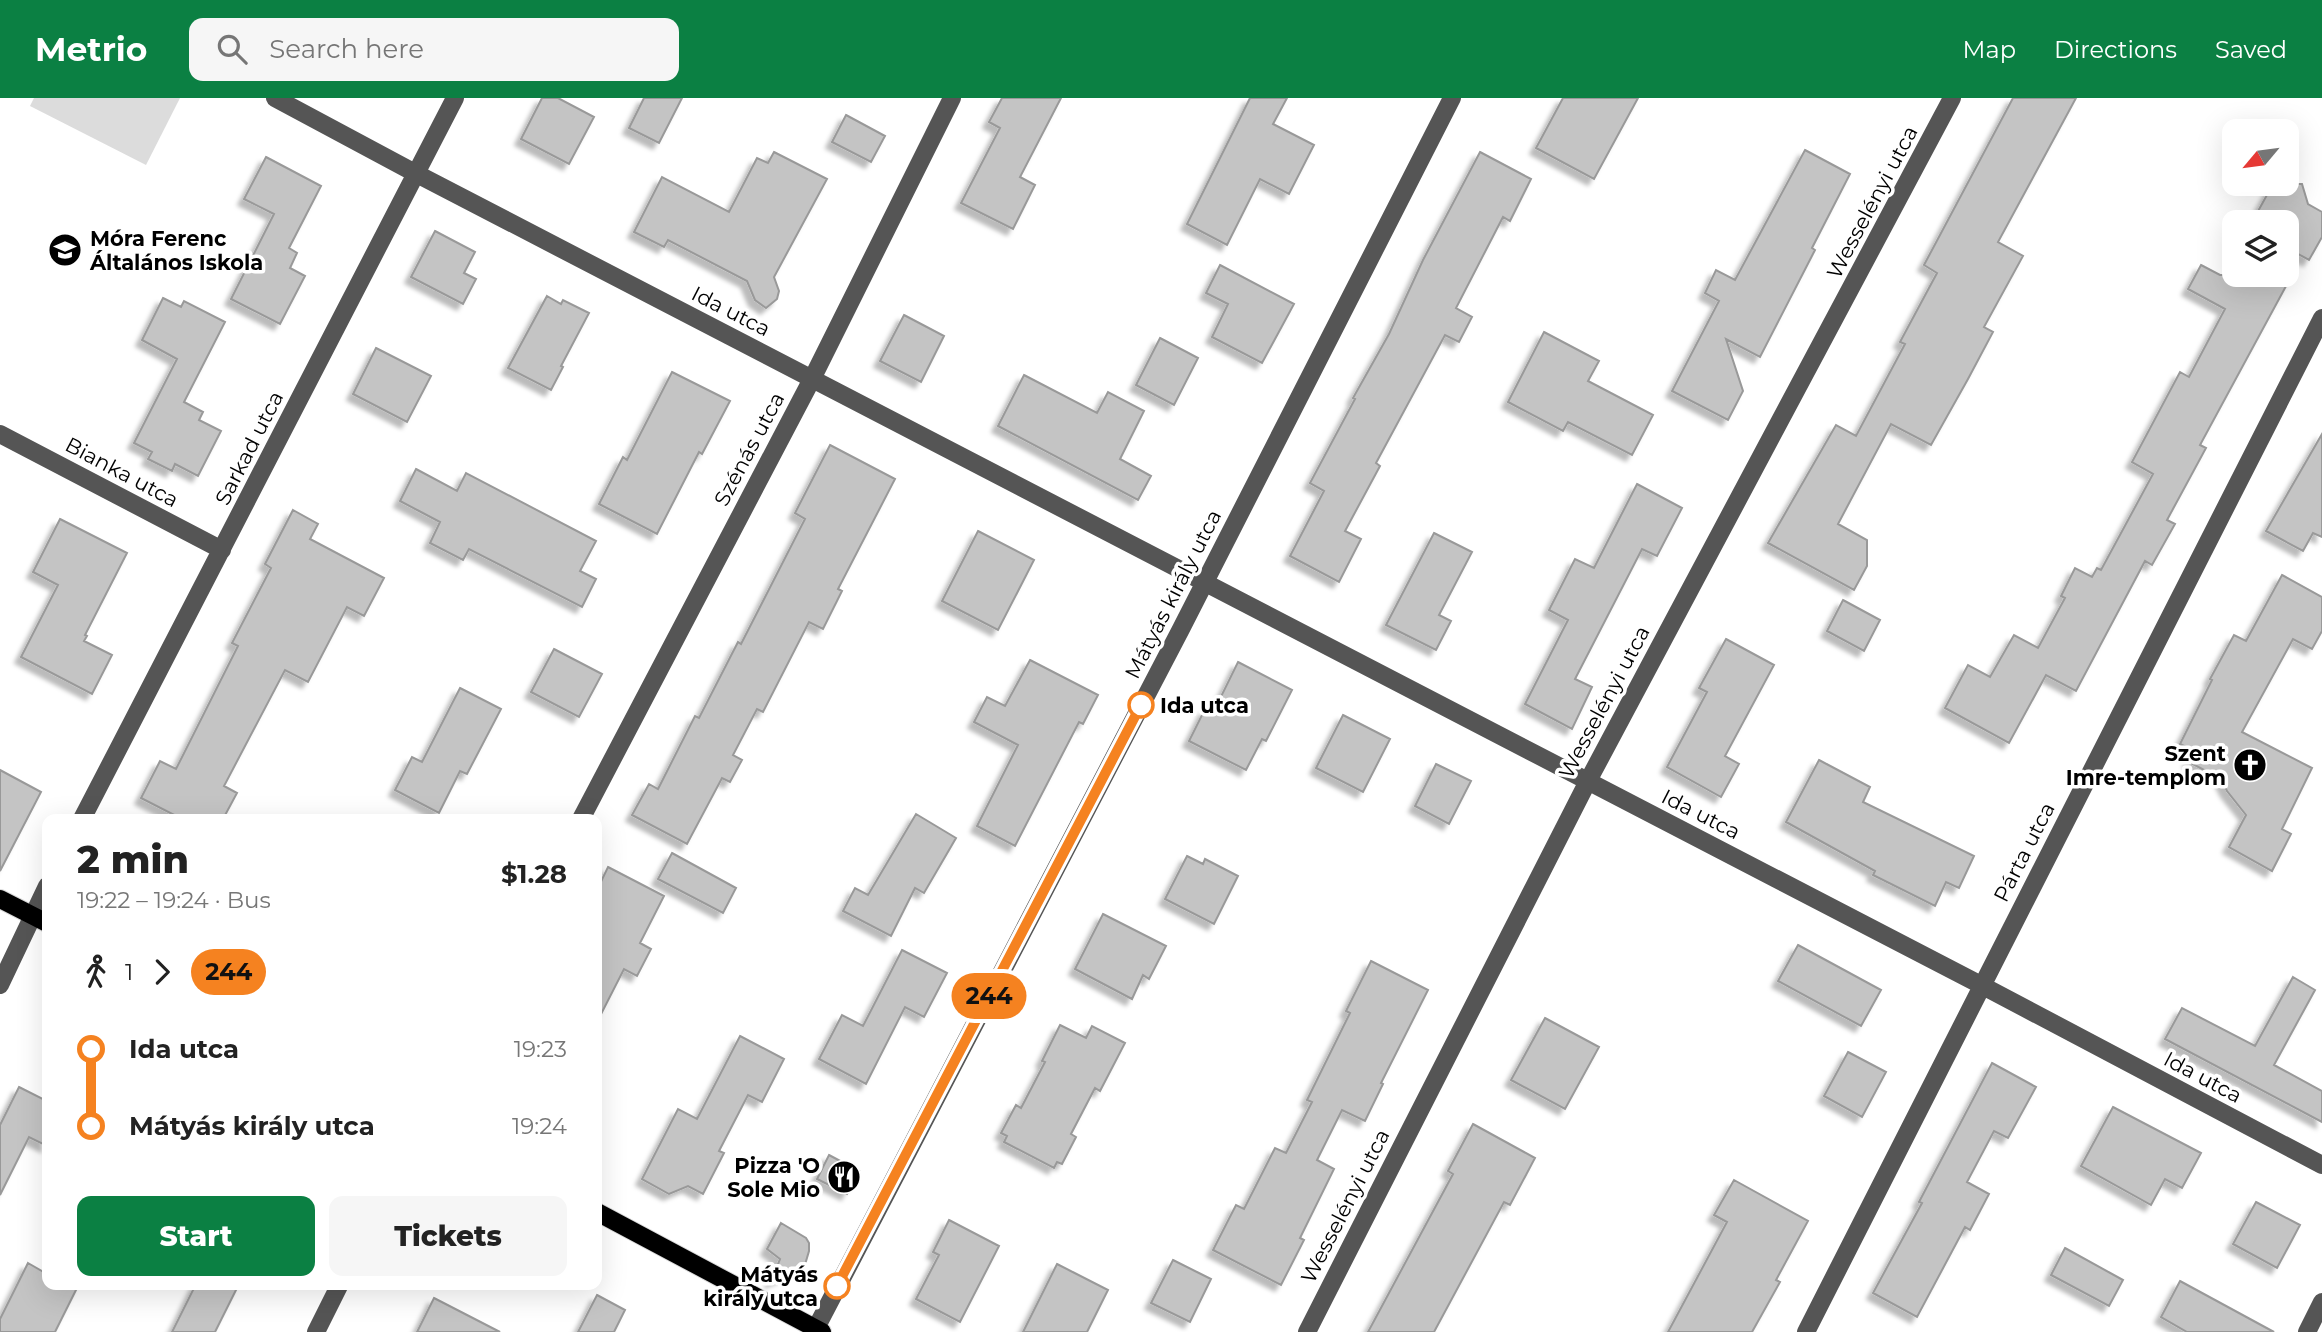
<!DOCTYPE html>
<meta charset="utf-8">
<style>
:root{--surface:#fff;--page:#f6f6f6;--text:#222;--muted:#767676;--accent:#0b8043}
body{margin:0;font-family:Montserrat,sans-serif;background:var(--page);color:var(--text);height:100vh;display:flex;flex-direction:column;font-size:26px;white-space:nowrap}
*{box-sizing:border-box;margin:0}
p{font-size:23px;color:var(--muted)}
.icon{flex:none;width:38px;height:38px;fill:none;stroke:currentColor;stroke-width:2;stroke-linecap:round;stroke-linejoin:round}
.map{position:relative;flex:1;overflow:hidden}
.side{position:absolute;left:42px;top:716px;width:560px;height:476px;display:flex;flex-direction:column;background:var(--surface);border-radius:14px;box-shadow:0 7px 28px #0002}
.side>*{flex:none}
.badge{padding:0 14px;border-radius:23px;font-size:24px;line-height:46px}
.needle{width:46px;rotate:241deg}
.controls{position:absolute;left:2222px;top:21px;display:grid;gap:14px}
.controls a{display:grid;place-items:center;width:77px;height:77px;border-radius:14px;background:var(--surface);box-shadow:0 7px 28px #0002;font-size:35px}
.map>.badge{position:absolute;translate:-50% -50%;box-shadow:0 0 0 4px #fff}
.legs{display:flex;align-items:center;gap:10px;height:77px;padding:0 35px;font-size:23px}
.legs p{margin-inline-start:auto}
.headline{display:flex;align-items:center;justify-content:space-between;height:119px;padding:0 35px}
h1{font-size:38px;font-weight:800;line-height:52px}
.button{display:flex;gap:14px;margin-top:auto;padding:14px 35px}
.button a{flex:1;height:80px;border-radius:14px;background:var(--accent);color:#fff;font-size:28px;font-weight:800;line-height:80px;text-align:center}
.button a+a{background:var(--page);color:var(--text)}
ul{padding:0 35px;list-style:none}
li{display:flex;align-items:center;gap:24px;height:77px;font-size:26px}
li i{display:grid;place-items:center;width:10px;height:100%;margin:0 9px;background:currentColor}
li i::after{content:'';width:18px;height:18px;margin:-9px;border:5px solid;border-radius:50%;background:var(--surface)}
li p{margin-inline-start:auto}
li:first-child i{background:linear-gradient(#0000 50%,currentColor 0)}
li:last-child i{background:linear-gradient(currentColor 50%,#0000 0)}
header{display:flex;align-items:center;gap:42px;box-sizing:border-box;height:98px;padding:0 35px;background:var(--accent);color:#fff}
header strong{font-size:33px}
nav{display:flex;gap:38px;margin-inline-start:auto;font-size:24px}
.search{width:490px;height:63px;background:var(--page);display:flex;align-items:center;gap:18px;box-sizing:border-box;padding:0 24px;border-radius:14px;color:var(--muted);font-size:26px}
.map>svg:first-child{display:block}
</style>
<header>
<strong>Metrio</strong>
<div class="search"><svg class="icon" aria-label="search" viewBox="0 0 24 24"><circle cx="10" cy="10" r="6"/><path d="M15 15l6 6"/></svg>Search here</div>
<nav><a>Map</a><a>Directions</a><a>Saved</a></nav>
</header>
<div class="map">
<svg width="2322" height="1234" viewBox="0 0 2322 1234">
<defs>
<filter id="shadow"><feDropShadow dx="-6" dy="6" stdDeviation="2" flood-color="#0004"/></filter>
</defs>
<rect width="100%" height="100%" fill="#fff"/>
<!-- green -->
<path fill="#dcdcdc" d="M34 0H180L146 67 30 8Z"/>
<!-- building -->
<path fill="#c4c4c4" stroke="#999" stroke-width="2" filter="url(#shadow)" d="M542 0H558L594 19 569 66 521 41Z
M644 0H682L659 45 629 30Z
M1002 0H1061L1020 79 1035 87 1013 131 961 105 1000 30 989 24Z
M1250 0H1287L1273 26 1314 47 1289 96 1260 81 1227 147 1187 126Z
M1563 0H1638L1594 81 1536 50Z
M2013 0H2076L1998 144 2023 158 1984 229 1993 234 1968 281 1931 347 1891 326 1838 426 1867 442V468L1854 492 1768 445 1836 327 1856 338 1905 246 1900 244 1937 175 1924 167Z
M846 17 885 38 871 64 832 44Z
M1805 52 1850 76 1812 150 1815 152 1760 259 1726 241 1743 293 1728 322 1672 293 1719 203 1705 195 1716 172 1735 182Z
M774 54 827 81 774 179 779 193 777 201 766 210 755 202 747 183 668 142 664 149 634 134 662 79 729 114 757 60 768 65Z
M1480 54 1531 81 1510 123 1503 119 1456 210 1472 219 1459 244 1445 237 1376 365 1380 368 1345 433 1361 441 1339 484 1290 458 1324 393 1310 385 1355 301 1353 300 1389 236 1423 162Z
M266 59 321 88 289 150 297 155 290 170 305 178 280 226 231 201 274 116 244 101Z
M2273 86H2302L2308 106 2322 114V139L2309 162 2287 150V124H2252Z
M435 133 475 154 464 175 476 181 463 206 411 179Z
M1220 167 1294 206 1262 265 1212 239 1228 206 1206 195Z
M2201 167 2220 177H2292L2200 347 2206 350 2167 422 2175 426 2152 467 2145 463 2076 593 2046 577 2009 645 1945 610 1968 567 1990 579 2014 537 2038 550 2065 500 2061 498 2075 470 2092 479 2097 470 2101 472 2153 376 2132 364 2180 274 2189 279 2225 211 2188 191Z
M547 198 561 206 563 202 589 215 561 268 563 269 551 292 508 270Z
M163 200 181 209 184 203 225 224 184 304 203 314 199 322 221 333 198 378 175 366 172 373 148 361 152 354 134 345 177 261 142 242Z
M904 217 944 238 921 284 880 263Z
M1544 234 1599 263 1588 283 1653 317 1632 357 1568 324 1563 333 1508 304Z
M1160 240 1198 260 1174 307 1136 287Z
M376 250 431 278 407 324 353 296Z
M672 274 730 303 702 356 699 354 657 436 599 406 623 359 627 362Z
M1024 277 1097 315 1108 294 1144 313 1120 361 1151 378 1138 402 998 328Z
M2322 336V439L2313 435 2303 453 2266 433Z
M830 347 895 381 838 491 842 493 823 531 809 524 763 614 757 611 733 657 742 662 730 684 722 680 687 746 632 717 649 686 658 691 695 618 699 620 738 544 741 546 805 421 795 415Z
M416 371 457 393 466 375 596 443 580 473 596 481 582 509 469 451 463 462 430 445 440 424 400 403Z
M1637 386 1682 410 1657 458 1642 451 1575 581 1592 589 1572 631 1525 606 1568 522 1549 512 1575 461 1594 470Z
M293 412 318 426 310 441 384 480 364 518 347 509 308 584 285 572 224 688 237 695 223 721H182L141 700 160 663 176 671 238 548 232 545 271 470 265 466Z
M60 421 127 455 85 537 87 538 84 543 112 557 92 596 21 559 58 487 33 474Z
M978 433 1034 462 998 532 942 503Z
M1434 435 1472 454 1439 517 1451 523 1436 552 1386 527Z
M2282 477 2322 499V533L2312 551 2293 541 2242 634 2312 670 2282 731 2291 736 2272 773 2229 749 2246 717 2227 693 2221 681 2189 664 2194 653 2180 646 2212 582 2210 581 2234 537 2246 543Z
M1843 502 1880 522 1864 553 1827 533Z
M1726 541 1774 567 1725 658 1739 666 1721 699 1667 669 1707 594 1699 590Z
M554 551 602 576 579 619 531 594Z
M1030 562 1098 597 1083 626 1079 624 1015 748 977 728 1018 647 974 624 987 599 1005 608Z
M1238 564 1292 592 1266 643 1262 641 1246 672 1189 643 1205 611 1213 615Z
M460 590 501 611 467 676 460 673 439 715 395 692 412 659 422 664Z
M1343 617 1390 641 1363 694 1316 670Z
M1819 662 1870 689 1863 704 1974 758 1959 790 1946 784 1935 808 1873 777 1875 773 1786 724Z
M1436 666 1471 683 1449 726 1415 708Z
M0 672 41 694 0 773Z
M916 716 956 740 924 795 915 790 891 838 843 813 855 790 868 797Z
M672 755 736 790 723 815 658 781Z
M1187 758 1203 766 1205 761 1238 778 1214 826 1165 801Z
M608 769 664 798 640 845 651 851 637 878 624 871 597 924V792Z
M1103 816 1166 848 1149 881 1143 877 1132 901 1075 871Z
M1798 847 1881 892 1861 928 1778 883Z
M902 852 947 875 924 919 905 909 866 986 819 961 842 917 863 928Z
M1371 863 1428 892 1381 985 1383 986 1365 1023 1342 1012 1317 1062 1334 1071 1300 1140 1304 1142 1281 1187 1213 1152 1236 1107 1244 1111 1275 1050 1286 1055 1312 1004 1307 1002 1350 915 1346 913Z
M2293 879 2315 892 2274 967 2322 993V1024L2165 941 2182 910 2255 948Z
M1545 920 1599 949 1565 1011 1511 982Z
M1060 927 1086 940 1092 928 1125 945 1100 993 1095 990 1071 1036 1076 1039 1062 1066 1057 1064 1054 1070 1004 1044 1007 1038 1001 1035 1016 1007 1021 1010 1045 964 1042 963Z
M740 938 784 961 762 1004 748 997 719 1053 724 1055 703 1096 688 1088 669 1096 642 1081 678 1011 697 1021Z
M1848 954 1886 974 1862 1019 1824 998Z
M1992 965 2036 989 2008 1040 1994 1033 1967 1084 1989 1096 1970 1132 1965 1129 1917 1219 1873 1195 1922 1105 1919 1104Z
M19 989 47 1003V1048L29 1039 0 1097V1027Z
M2113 1009 2201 1055 2182 1090 2165 1081 2151 1107 2081 1068Z
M1473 1026 1535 1060 1510 1107 1504 1104 1434 1234H1368L1453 1076 1448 1073Z
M829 1057 859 1073 847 1096 817 1081Z
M1734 1082 1808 1123 1776 1182 1780 1184 1752 1234H1668L1727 1124 1714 1117Z
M2256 1104 2300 1127 2277 1170 2233 1146Z
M949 1122 999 1148 960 1224 916 1201 939 1157 933 1154Z
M781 1125 806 1140 809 1145V1153L804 1170 771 1184 780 1161 767 1151Z
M2065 1150 2123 1182 2109 1208 2051 1177Z
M1173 1162 1211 1181 1190 1224 1151 1205Z
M28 1165 47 1176V1186H79L55 1234H0V1221Z
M1057 1166 1108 1192 1087 1234H1023Z
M2180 1183 2274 1234H2187L2161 1219Z
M196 1186H239L215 1234H172Z
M597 1197 625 1212 614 1234H578Z
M434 1200 500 1234H417Z"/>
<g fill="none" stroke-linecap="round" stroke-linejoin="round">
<defs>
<path id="major" d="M0 801 47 825
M597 1114 822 1234"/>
</defs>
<!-- major casing -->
<use href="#major" stroke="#dbdbdb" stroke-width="20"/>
<!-- minor -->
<path stroke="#555" stroke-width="18" d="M275 0 415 75 1981 887 2322 1067
M0 336 222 452
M82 721 455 0
M581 721 812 281 952 0
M0 887 47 788
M316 1234 340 1186
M814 1234 1181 531 1452 0
M1307 1234 1588 683 1952 0
M1806 1234 2322 220
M2307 1234 2322 1204"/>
<!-- major -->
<use href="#major" stroke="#000" stroke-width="18"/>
</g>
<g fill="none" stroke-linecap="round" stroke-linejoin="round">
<defs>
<path id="line-1" d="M837 1188 1141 607"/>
</defs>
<!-- line-1 casing -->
<use href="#line-1" stroke="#fff" stroke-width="16"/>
<!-- line-1 -->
<use href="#line-1" stroke="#f58220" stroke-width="10"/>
</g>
<!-- icons -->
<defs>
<symbol id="school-disc" viewBox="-11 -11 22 22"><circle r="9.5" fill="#000" stroke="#fff"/><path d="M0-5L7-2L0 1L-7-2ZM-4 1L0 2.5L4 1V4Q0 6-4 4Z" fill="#fff"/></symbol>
<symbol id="church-disc" viewBox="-11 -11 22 22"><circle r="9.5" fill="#000" stroke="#fff"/><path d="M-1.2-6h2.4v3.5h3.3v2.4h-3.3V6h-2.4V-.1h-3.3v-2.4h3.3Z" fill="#fff"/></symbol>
<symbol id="restaurant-disc" viewBox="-11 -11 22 22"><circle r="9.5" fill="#000" stroke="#fff"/><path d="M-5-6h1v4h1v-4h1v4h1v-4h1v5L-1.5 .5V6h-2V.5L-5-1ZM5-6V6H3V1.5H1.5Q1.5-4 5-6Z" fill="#fff"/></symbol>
</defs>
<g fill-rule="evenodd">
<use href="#school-disc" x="46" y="133" width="38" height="38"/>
<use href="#church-disc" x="2231" y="648" width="38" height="38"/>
<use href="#restaurant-disc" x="825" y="1060" width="38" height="38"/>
</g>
<!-- markers -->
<g fill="#fff" stroke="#f58220" stroke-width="3.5">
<circle cx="1141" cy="607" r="12"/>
<circle cx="837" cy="1188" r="12"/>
</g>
<g text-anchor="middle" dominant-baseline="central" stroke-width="7" stroke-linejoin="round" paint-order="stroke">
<!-- street labels -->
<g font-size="21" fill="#000" stroke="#fff">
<text transform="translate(1872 104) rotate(-62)">Wesselényi utca</text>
<text transform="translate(731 213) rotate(27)">Ida utca</text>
<text transform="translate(249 350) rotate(-63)">Sarkad utca</text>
<text transform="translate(749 351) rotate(-62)">Szénás utca</text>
<text transform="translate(122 374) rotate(28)">Bianka utca</text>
<text transform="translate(1173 496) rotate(-63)">Mátyás király utca</text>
<text transform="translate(1604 604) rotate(-62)">Wesselényi utca</text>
<text transform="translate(1701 716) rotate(27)">Ida utca</text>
<text transform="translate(2024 754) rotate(-63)">Párta utca</text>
<text transform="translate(2203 979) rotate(28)">Ida utca</text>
<text transform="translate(1345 1108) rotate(-63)">Wesselényi utca</text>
</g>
<!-- poi labels -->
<g font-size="21" font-weight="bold" fill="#000" stroke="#fff" text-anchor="end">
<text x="90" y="140" text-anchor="start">Móra Ferenc<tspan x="90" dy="24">Általános Iskola</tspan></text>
<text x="2226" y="655">Szent<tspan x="2226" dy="24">Imre-templom</tspan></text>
<text x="820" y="1067">Pizza 'O<tspan x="820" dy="24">Sole Mio</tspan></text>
</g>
<!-- stop labels -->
<g font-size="21" font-weight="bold" fill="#000" stroke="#fff" text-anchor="start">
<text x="1160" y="607">Ida utca</text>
<text x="818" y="1176" text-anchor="end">Mátyás<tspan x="818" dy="24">király utca</tspan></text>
</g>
</g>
</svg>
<div class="controls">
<a><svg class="needle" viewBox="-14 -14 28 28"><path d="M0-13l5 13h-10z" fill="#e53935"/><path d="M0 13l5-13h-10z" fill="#767676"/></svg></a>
<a><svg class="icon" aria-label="layers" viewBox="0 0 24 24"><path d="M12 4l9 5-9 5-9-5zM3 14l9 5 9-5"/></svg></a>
</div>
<b class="badge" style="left:989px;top:898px;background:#f58220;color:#111">244</b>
<section class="side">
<div class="headline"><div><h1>2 min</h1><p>19:22 – 19:24 · Bus</p></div><b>$1.28</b></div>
<div class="legs"><svg class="icon" aria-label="walk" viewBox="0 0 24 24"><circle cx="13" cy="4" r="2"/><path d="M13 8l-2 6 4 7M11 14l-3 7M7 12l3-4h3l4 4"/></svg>1<svg class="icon" aria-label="forward" viewBox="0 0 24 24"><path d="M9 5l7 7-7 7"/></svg><b class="badge" style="background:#f58220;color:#111">244</b></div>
<ul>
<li><i style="color:#f58220"></i><b>Ida utca</b><p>19:23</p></li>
<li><i style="color:#f58220"></i><b>Mátyás király utca</b><p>19:24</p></li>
</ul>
<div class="button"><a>Start</a><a>Tickets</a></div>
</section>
</div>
